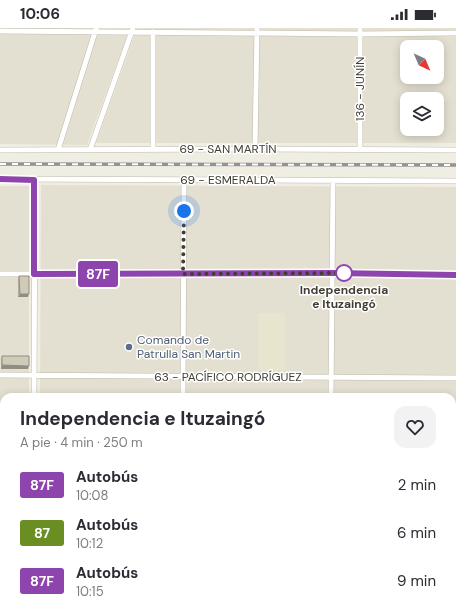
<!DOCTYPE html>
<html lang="es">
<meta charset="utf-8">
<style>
:root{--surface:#fff;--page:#f2f2f3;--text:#2b2b33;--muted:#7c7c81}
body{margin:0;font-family:"DM Sans",sans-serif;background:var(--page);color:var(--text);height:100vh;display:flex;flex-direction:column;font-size:15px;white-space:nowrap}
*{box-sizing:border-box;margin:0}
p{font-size:13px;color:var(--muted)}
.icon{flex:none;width:22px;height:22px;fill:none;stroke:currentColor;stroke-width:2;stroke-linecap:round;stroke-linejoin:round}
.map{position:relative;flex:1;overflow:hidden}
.panel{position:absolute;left:0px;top:365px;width:456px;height:220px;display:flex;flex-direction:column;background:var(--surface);border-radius:12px 12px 0 0;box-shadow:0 2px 10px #0003}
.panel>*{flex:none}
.badge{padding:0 8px;border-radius:3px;font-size:14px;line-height:26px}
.needle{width:26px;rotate:136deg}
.buttons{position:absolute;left:400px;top:12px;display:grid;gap:8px}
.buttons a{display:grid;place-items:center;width:44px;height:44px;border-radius:8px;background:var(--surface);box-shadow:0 2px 10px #0003;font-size:20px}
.you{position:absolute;width:20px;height:20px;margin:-10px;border:3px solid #fff;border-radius:50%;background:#1a73e8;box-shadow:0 0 0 6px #1a73e833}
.map>.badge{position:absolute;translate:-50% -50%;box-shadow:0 0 0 2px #fff}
.round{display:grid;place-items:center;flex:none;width:42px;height:42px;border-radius:12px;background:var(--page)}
.summary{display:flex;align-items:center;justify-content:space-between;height:68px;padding:0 20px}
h1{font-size:19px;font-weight:700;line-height:30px}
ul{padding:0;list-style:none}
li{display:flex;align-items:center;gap:12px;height:48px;padding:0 20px}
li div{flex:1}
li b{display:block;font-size:15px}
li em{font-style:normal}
li .badge{min-width:44px;font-weight:700;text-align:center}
.status{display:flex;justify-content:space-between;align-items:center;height:28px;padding:0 20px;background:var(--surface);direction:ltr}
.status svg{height:11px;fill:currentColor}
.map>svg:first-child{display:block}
</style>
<div class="status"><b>10:06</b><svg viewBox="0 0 49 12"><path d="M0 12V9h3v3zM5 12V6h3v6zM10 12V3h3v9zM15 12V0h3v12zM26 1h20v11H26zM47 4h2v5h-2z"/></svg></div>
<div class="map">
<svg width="456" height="585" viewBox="0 0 456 585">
<rect width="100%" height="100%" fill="#f0ede3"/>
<!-- residential -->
<path fill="#e4e0d1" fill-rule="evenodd" d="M0 0H130L87 117 0 116Z
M137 0H456V115H96ZM407 19H437V49H407ZM407 71H437V101H407Z
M41 157 456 159V585H39V581H452V369H40Z
M0 158H29V369H4V581H28V585H0Z"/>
<!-- education -->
<path fill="#e9e4cd" d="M258 285H285V342H258Z"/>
<!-- green -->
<path fill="#c6e2ae" d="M91 581H121V585H91Z"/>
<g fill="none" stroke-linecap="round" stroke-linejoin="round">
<defs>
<path id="street" d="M0 3 360 6 456 5
M153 121V4
M255 121 257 0
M0 122 255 121 456 122
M58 122 96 1
M90 122 133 0
M360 122V0
M0 151 456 153
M0 246 333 245 456 247
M0 347 456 350
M34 369 35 152
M183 369 184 152
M331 369 333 153
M0 451H4
M452 453H456
M0 555H4
M452 558H456
M330 581V585
M32 585V581
M182 585V581"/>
</defs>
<!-- street casing -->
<use href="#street" stroke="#beb9a9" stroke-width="6"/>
<!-- street -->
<use href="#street" stroke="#fff" stroke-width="5"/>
<defs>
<path id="rail" d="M0 136 456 137"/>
</defs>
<!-- rail casing -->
<use href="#rail" stroke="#939393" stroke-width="3.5"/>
<!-- rail -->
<use href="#rail" stroke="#fff" stroke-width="2" stroke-dasharray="6" stroke-linecap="butt"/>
</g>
<!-- wall -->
<path fill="#b4ae9f" d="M19 248 28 269H18V251Z
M2 328 28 341H1V332Z"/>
<!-- shaded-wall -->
<path fill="#928d82" d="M20 266H29L28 269H18Z
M2 337 29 338 28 341H1Z
M452 443H456V447H452Z
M452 528H456V532H452Z"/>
<!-- building -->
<path fill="#d1cab9" stroke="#928d82" d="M19 248H29V266H20Z
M2 328H29V338L2 337Z
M0 394H2V417H0Z
M452 415H456V443H452Z
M452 519H456V528H452Z"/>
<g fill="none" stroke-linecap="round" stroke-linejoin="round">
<defs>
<path id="line" d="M0 151 34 152V246L333 245 456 247"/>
</defs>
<!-- line casing -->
<use href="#line" stroke="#fff" stroke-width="9"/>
<!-- line -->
<use href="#line" stroke="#8e44ad" stroke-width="6"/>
<!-- walk -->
<path stroke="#413d34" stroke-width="4" stroke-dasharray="0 7.2" d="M184 183 183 246 344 245"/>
</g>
<!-- markers -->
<circle fill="#fff" stroke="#8e44ad" stroke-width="2" cx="344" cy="245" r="8"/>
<circle fill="#5c6f8a" stroke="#fff" stroke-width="1.5" cx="129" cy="319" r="4"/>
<g text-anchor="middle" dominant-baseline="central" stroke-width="3" stroke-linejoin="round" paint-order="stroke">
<!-- street labels -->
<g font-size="12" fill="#413d34" stroke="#fff">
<text transform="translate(360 61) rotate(-90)">136 - JUNÍN</text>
<text x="228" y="121">69 - SAN MARTÍN</text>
<text x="228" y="152">69 - ESMERALDA</text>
<text x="228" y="349">63 - PACÍFICO RODRÍGUEZ</text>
</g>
<!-- stop labels -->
<g font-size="12" font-weight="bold" fill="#413d34" stroke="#fff">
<text x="344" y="262">Independencia<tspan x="344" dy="14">e Ituzaingó</tspan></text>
</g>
<!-- service labels -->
<g font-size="12" fill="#4e5e75" stroke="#fff" text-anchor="start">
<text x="137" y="312">Comando de<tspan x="137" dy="14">Patrulla San Martin</tspan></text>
</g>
</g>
</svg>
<div class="buttons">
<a><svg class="needle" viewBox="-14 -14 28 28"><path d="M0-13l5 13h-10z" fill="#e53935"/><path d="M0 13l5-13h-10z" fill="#7c7c81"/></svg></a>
<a><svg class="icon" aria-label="layers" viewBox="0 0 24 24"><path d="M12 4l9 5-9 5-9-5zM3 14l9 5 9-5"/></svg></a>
</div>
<div class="you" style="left:184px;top:183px"></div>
<b class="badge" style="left:98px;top:246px;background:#8e44ad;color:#fff">87F</b>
<section class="panel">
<div class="summary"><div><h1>Independencia e Ituzaingó</h1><p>A pie · 4 min · 250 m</p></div><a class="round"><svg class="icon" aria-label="heart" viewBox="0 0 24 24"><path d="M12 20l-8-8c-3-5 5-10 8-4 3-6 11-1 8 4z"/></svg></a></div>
<ul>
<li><span class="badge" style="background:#8e44ad;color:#fff">87F</span><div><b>Autobús</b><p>10:08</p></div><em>2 min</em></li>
<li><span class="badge" style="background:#6b8e23;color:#fff">87</span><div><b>Autobús</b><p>10:12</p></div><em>6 min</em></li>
<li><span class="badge" style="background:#8e44ad;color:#fff">87F</span><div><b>Autobús</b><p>10:15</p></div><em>9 min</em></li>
</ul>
</section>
</div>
